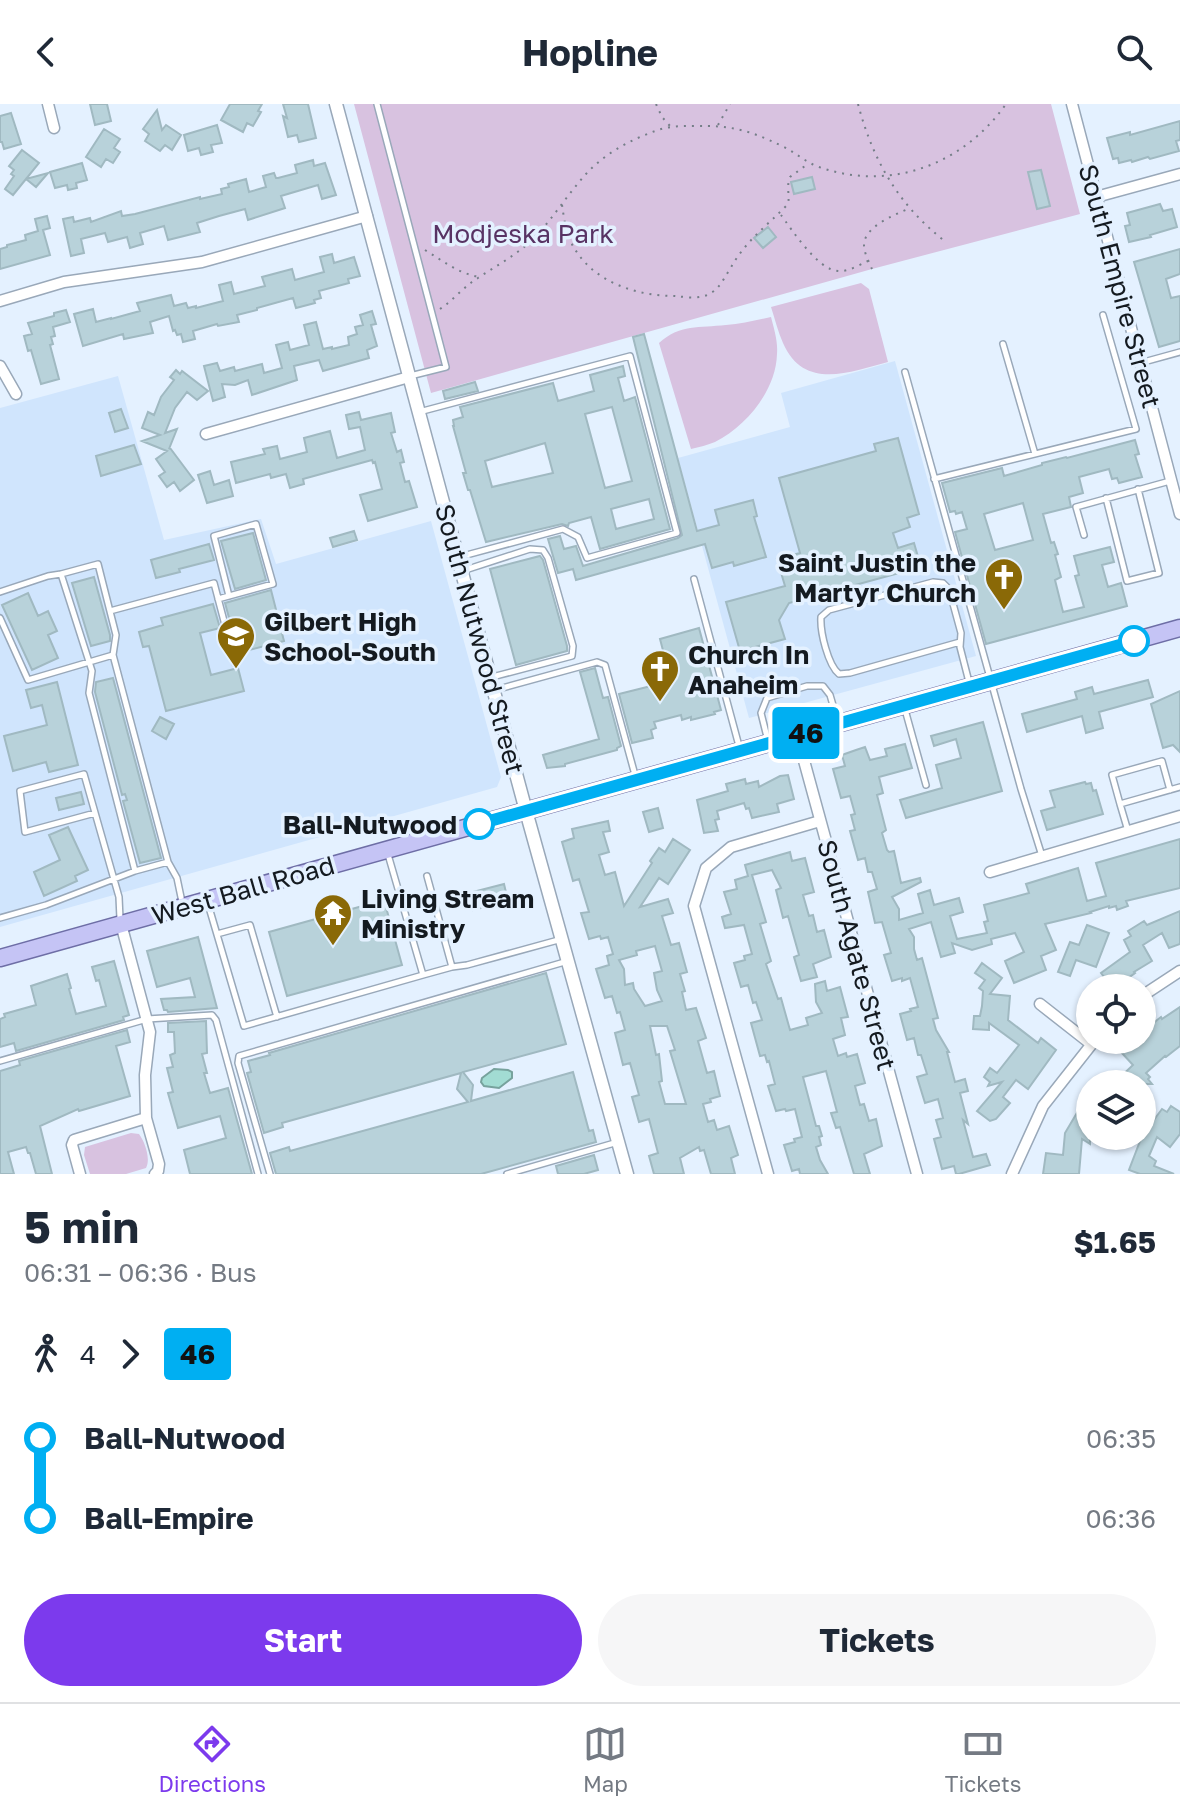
<!DOCTYPE html>
<meta charset="utf-8">
<style>
:root{--surface:#fff;--page:#f6f6f7;--text:#1f2937;--muted:#747a83;--line:#e0e1e3;--accent:#7c3aed}
body{margin:0;font-family:"Golos Text",sans-serif;background:var(--page);color:var(--text);height:100vh;display:flex;flex-direction:column;font-size:30px;white-space:nowrap}
*{box-sizing:border-box;margin:0}
p{font-size:26px;color:var(--muted)}
.icon{flex:none;width:44px;height:44px;fill:none;stroke:currentColor;stroke-width:2;stroke-linecap:round;stroke-linejoin:round}
.map{position:relative;height:1070px;overflow:hidden}
.side{display:flex;flex-direction:column;background:var(--surface);flex:1}
.side>*{flex:none}
.badge{padding:0 16px;border-radius:6px;font-size:28px;line-height:52px}
.buttons{position:absolute;left:1076px;top:870px;display:grid;gap:16px}
.buttons a{display:grid;place-items:center;width:80px;height:80px;border-radius:50%;background:var(--surface);box-shadow:0 2px 6px #0004;font-size:40px}
.map>.badge{position:absolute;translate:-50% -50%;box-shadow:0 0 0 4px #fff}
.legs{display:flex;align-items:center;gap:12px;height:88px;padding:0 24px;font-size:26px}
.legs p{margin-inline-start:auto}
.overview{display:flex;align-items:center;justify-content:space-between;height:136px;padding:0 24px}
h1{font-size:44px;font-weight:700;line-height:60px}
.primary-button{display:flex;gap:16px;margin-top:auto;padding:16px 24px}
.primary-button a{flex:1;height:92px;border-radius:48px;background:var(--accent);color:#fff;font-size:32px;font-weight:700;line-height:92px;text-align:center}
.primary-button a+a{background:var(--page);color:var(--text)}
ul{padding:0 24px;list-style:none}
li{display:flex;align-items:center;gap:28px;height:80px;font-size:30px}
li i{display:grid;place-items:center;width:12px;height:100%;margin:0 10px;background:currentColor}
li i::after{content:'';width:20px;height:20px;margin:-10px;border:6px solid;border-radius:50%;background:var(--surface)}
li p{margin-inline-start:auto}
li:first-child i{background:linear-gradient(#0000 50%,currentColor 0)}
li:last-child i{background:linear-gradient(currentColor 50%,#0000 0)}
header{display:flex;justify-content:space-between;align-items:center;height:104px;padding:0 24px;background:var(--surface);font-size:36px;font-weight:700}
.menu{display:flex;justify-content:space-around;align-items:center;height:112px;border-top:2px solid var(--line);background:var(--surface);font-size:22px;color:var(--muted)}
.menu a{display:grid;justify-items:center;gap:4px}
.menu .active{color:var(--accent)}
.map>svg:first-child{display:block}
</style>
<header><svg class="icon" aria-label="back" viewBox="0 0 24 24"><path d="M15 5l-7 7 7 7"/></svg>Hopline<svg class="icon" aria-label="search" viewBox="0 0 24 24"><circle cx="10" cy="10" r="6"/><path d="M15 15l6 6"/></svg></header>
<div class="map">
<svg width="1180" height="1070" viewBox="0 0 1180 1070">
<rect width="100%" height="100%" fill="#e4f1ff"/>
<!-- built -->
<path fill="#d0e5fd" d="M895 257 976 552 749 614 678 354 790 323 781 289Z
M118 272 164 436 261 415 276 460 431 417 501 673 497 683 0 823V304Z"/>
<!-- green -->
<path fill="#d8c2e0" d="M354 0H1051L1080 110 872 165 431 289Z
M861 179 869 185 888 258C850 268 804 287 783 239 778 228 775 215 771 203Z
M771 213C774 225 778 237 777 250 776 286 747 322 715 338 708 341 699 343 691 345L659 239C680 220 699 224 726 221 741 220 756 216 771 213Z
M131 1029 139 1030C145 1038 151 1055 146 1064L126 1070H90L84 1051 85 1043Z"/>
<!-- water -->
<path fill="#a2dcd3" stroke="#77a29d" stroke-width="2" d="M494 965 508 966 512 968V974L499 984 484 982 481 978 482 974Z"/>
<!-- building -->
<path fill="#b8d2da" stroke="#a0b9c1" stroke-width="2" fill-rule="evenodd" d="M90 0H107L111 17 95 21Z
M230 0H262L258 7 261 8 253 22 247 19 243 28 221 16Z
M283 0H308L316 34 299 38 297 31 288 33 283 12 287 14Z
M157 6 162 26 166 21 181 31 172 46 165 41 160 47 145 37 149 30 143 25Z
M11 9 21 40 4 45 2 38H0V12Z
M1180 17V36L1176 37 1179 47 1150 55 1148 53 1132 58 1131 56 1119 59 1118 54 1113 55 1107 34 1130 28V31Z
M217 21 222 39 211 41 213 48 201 51 199 44 188 47 184 31Z
M104 25 120 35 114 44 120 48 113 59 106 55 101 63 86 53Z
M22 46 39 59 26 75 48 69 36 83 26 75 13 91 5 85 14 72 11 70 14 66 9 62Z
M313 56 314 62 325 59 336 91 322 95 318 81 281 92 285 104 248 116 245 105 219 112 197 119 200 128 168 136 164 122 140 129 143 140 130 144 127 133 108 138 105 129 81 135 84 149 71 152 63 115 73 113 74 118 90 114 91 118 121 107 122 112 135 110 200 93V95L222 90 221 85 229 83 228 80 246 75 249 88 266 83 263 72 274 69 276 74H278L297 69 295 61Z
M82 59 87 76 76 79 77 84 68 86 67 81 55 84 50 68Z
M1041 66 1050 102 1037 105 1028 68Z
M812 73 815 85 794 90 791 78Z
M1160 100 1163 107 1172 105 1177 123 1150 131 1151 133 1129 138 1125 122 1130 121 1127 109Z
M47 112 50 124 43 126 50 151 0 165V145L7 143V141L26 136 25 131 38 127 35 115Z
M768 123 776 133 763 144 754 134Z
M1180 145V170L1166 175 1171 194 1180 192V237L1159 243 1134 158Z
M332 150 334 159 354 153 360 172 348 175 349 179 319 187 321 194 314 196 315 199 296 204 293 194 257 204V206L237 211 239 218 218 222 217 220 193 227 195 235 183 238 181 230 177 231 175 226 173 227 169 212 150 218 153 229 124 235 123 230 83 242 74 210 93 205 96 218 111 214V215L140 207 137 199 171 191 174 202 186 199 188 204 196 202V204L223 197 219 181 231 178 234 190 265 182 262 173 292 165 295 176 324 168 320 153Z
M66 206 70 218 53 223 55 232 51 233 53 240 50 241 59 275 41 280 31 246 28 247 24 232 32 230 28 219 54 212V209Z
M372 207 376 220 371 221 377 242 367 246 369 254 323 267 319 256 294 262 297 276 252 291 248 276 235 281 222 280 225 293 213 297 204 262 217 259 220 267 234 263 235 267 262 260 264 269 282 264 276 241 288 238 290 246 309 241 304 221 316 218 323 245 332 243V245L349 241 348 233 357 230 355 223 363 221 360 211Z
M644 230 697 427 719 421 715 406 753 396 757 412 754 413 766 453 734 462 733 458 712 464 705 440 576 476 573 465 558 469 548 435 560 432 564 445 576 442 583 462 678 434 682 431 633 233Z
M623 262 625 272 618 274 624 297 635 293 670 425 600 445 591 413 569 419 568 422 562 420 486 438 470 386H468L463 369H466L453 322H454L453 316 463 313 460 303 553 279 558 297 594 287 590 271ZM612 303 632 377 605 384 585 310ZM545 339 553 369 492 383 485 357ZM649 395 654 415 616 425 611 405Z
M176 266 180 270 182 267 208 287 197 296 187 288 175 304 165 329 177 325 169 345 170 344 194 376 180 387 174 378 167 383 159 372 165 368 156 355 167 347 142 337 160 331 142 324 148 308 154 311 161 293 174 276 170 273Z
M475 278 478 287 445 295 443 287Z
M121 305 128 324 115 328 109 309Z
M359 308 361 316 391 309 395 328 391 329 397 348 401 346 404 358 400 359 405 378 409 377 417 403 368 417 360 391 382 385 375 358 373 359 372 356 303 375 304 380 290 384 286 370 271 374 270 370 236 379 231 358 265 350 263 345 277 342 280 355 307 348 304 334 330 327 337 354 365 346 360 323 349 325 346 311Z
M898 334 919 410 907 414 910 423 893 429 898 444 914 439 921 463 789 499 779 516 785 535 740 547 726 498 785 482 777 455 800 449 779 374 876 347 874 340Z
M1135 336 1139 350 1135 351 1142 373 1119 379 1117 374 1112 375 1109 365 1079 373 1083 389 1069 393 1071 403 1043 410 1051 439 1054 438 1058 450 1055 451 1061 473 1055 476 1063 508 1084 503 1075 472 1079 471 1074 452 1110 443 1114 458 1102 461 1108 483 1121 479 1127 502 986 540 955 428 967 425 962 408 956 410 955 407 950 408 942 379 1002 364 1004 372 1042 361V359L1066 353 1067 354ZM1023 399 1033 436 995 446 984 410Z
M134 341 141 360 101 372 96 352Z
M210 367 214 381 229 376 233 392 207 399 198 371Z
M354 427 357 436 333 443 330 434Z
M253 429 266 476 235 485 221 437Z
M209 440 214 456 179 465 180 468 156 474 151 456Z
M540 452 543 456 567 542V547L516 561 490 465Z
M94 473 110 531V537L91 542 72 479Z
M271 486 284 537 241 548 234 520 231 521 225 499Z
M28 489 38 512 48 507 57 527 48 531 58 554 32 566 2 501Z
M213 500 220 524 200 529 211 571 238 564 244 587 166 607 149 542 143 543 139 528 163 521 161 514Z
M699 524 721 606 714 608 715 610 691 616V613L682 616 681 611 654 618 656 624 651 626 653 634 632 639 619 590 671 577 660 535Z
M595 564 603 594 608 593 621 642 617 644V646L565 660V662L547 664 543 651 599 635 580 568Z
M113 574 161 754 140 759 123 697 127 696 125 690 122 691 95 588 96 578Z
M1148 576 1153 593 1099 608 1103 624 1086 629 1082 612 1027 628 1022 610 1077 595 1075 588 1092 583 1094 590Z
M57 578 78 661 49 668 46 658 13 667 4 632 47 621 42 601 31 604 26 586Z
M1180 587V648L1173 641 1163 644 1151 600Z
M160 613 174 620 166 635 152 627Z
M983 618 1002 687 906 714 900 696 942 684 936 661 961 654 956 635 934 642 931 632Z
M905 640 912 664 879 673 883 689 877 691 886 726 882 729 887 746 889 748 894 747 901 779 920 774 921 778 892 793 899 805V816L923 809 918 790 930 786 934 801 959 794 963 808 950 812 957 835 987 829 984 818 988 817 984 801 1029 789 1026 780 1078 764 1087 797 1106 792 1096 759 1180 735V784L1130 796 1126 797 1128 802 1117 806 1116 802 1109 804V802L1090 808 1091 809 1045 820 1056 846 1041 852 1046 866 1014 879 1005 857 1024 848 1015 829 991 835 992 840 972 846 952 839 955 849 941 853 931 818 909 825 914 833V845L917 856 922 854 938 914 933 915 936 926 949 948H947L955 978 965 975 968 987 960 989 968 1020 963 1016 973 1053 986 1050 990 1061 959 1070H956L954 1062 942 1065 934 1035 941 1033 936 1016 943 1014 938 995 925 999 917 973 927 970 921 951H918L914 934 907 936 900 910 911 907 910 905 918 903 910 874 902 877V874L892 877 884 851 891 849 882 818 875 819 868 788 877 785 872 768H868L865 754 858 756 850 727 855 726 851 711 855 710 850 692 841 694 833 665 845 662 842 651 856 646 865 643 870 656 887 652 885 645Z
M788 671 794 695 777 700 779 708 752 714 749 704 746 705 744 699 717 707 719 715 715 716 718 727 704 729 697 696 728 687 726 680 745 675 746 680 758 677 759 683 780 672Z
M1085 678 1086 680 1091 679 1093 687 1096 686 1103 710 1047 726 1041 707 1055 703 1050 687Z
M81 688 84 700 59 706 56 694Z
M658 704 663 724 649 728 643 708Z
M608 717 610 727 603 728 609 748 599 751 605 771 615 768 624 802 652 759 650 757 659 744 665 748 673 735 690 746 668 780 659 774 640 803 668 795 673 809 662 812 671 841 679 839 687 868 680 870 685 887 682 888 686 906 696 904 706 934 698 937 707 969 714 967 720 992 710 995 711 998 703 1000 708 1018 714 1016 717 1026 729 1022 738 1051 731 1054 735 1070H711L704 1046 700 1047 699 1043 680 1054 684 1070H654L649 1052 658 1049 649 1015 639 1018 632 993 639 991 630 959 623 961 615 929 625 926 620 908 617 909 612 892 605 894 596 865 609 861 607 852 613 850 608 833 601 835 600 832 589 835 581 809 589 808 579 775 573 777 562 738 574 734 572 725ZM655 842 662 867 654 869 657 886 662 897 645 902 634 885 633 879 625 881 624 865 619 856 637 851 636 847ZM650 922H667L675 946 670 947 686 1000H665L659 978 662 977 659 950 656 951Z
M68 723 88 766 75 772 77 777 44 792 34 768 60 756 49 731Z
M790 748 792 757 805 754 814 788 803 791 809 812 813 811 817 828 824 826 831 853 813 860 817 873 801 877 794 853 799 851 788 812 783 814 776 786 781 784 772 766 752 771 766 818 760 820 771 857 766 860 778 895 781 894 790 926 808 921 806 914 822 909 816 898 815 880 825 877 827 887 840 883 848 913 841 914 845 931 833 935 838 952 846 949 847 953 857 950 865 979 855 982 860 1001 864 1000 869 1017 876 1015 882 1042 864 1050 870 1070H854L840 1023 836 1024 831 1009 837 1008 826 967 803 973 816 1022H819L822 1032 819 1033 821 1041 816 1043 820 1056 828 1070H800L799 1065 792 1067 784 1041 795 1038 794 1035 802 1033 795 1005 786 1007 785 1005 776 1007 768 982 775 980 769 957 767 958 765 951 760 952 751 919 762 916 756 898 753 899 748 881 741 883 734 859 745 856 744 852 752 850 744 821 725 824 722 813 731 810 724 788 737 785 735 776 748 772 745 761Z
M504 780 508 797 473 806 469 789Z
M384 796 402 861 287 892 269 828Z
M1180 807V840L1169 844 1162 829 1143 841 1152 857 1134 868 1135 869 1114 884H1101L1097 877 1104 873 1101 869 1130 848 1124 836 1131 832 1128 827 1144 817 1147 821Z
M1087 821 1109 829 1096 863 1076 856 1070 872 1058 868 1070 838 1079 841Z
M198 833 217 904 168 908 167 906H164L161 895 195 893 190 874 157 883 147 847Z
M114 857 129 911 123 913 124 916 16 947 14 939 0 943V915L5 913 4 910 36 901 31 882 67 870 71 884 69 885 76 910 106 902 99 876 96 877 92 863Z
M982 859 1002 874 990 890 1010 892 1008 916 1038 939 1041 934 1056 946 1028 985 1016 976 1003 993 1010 999 996 1015 990 1017 977 1007 1002 978 988 982 990 978 984 973 990 964 997 969 1019 941 989 919V926L973 925 974 912H980L982 902 983 887 979 884 985 876 975 869Z
M546 869 566 940 463 968 473 981 471 997 573 968 589 1027 593 1026 596 1038 481 1070H276L270 1049 289 1043 290 1047 468 998 457 985 461 969 282 1019 283 1023 264 1029 247 969 251 968 248 957 270 951 269 949Z
M1180 903V942L1166 953 1165 952 1146 969 1150 973 1148 975 1152 980H1113L1133 961 1121 948 1134 936H1142V928L1161 913 1162 915Z
M206 917 207 949 202 950 207 969H204L210 989 228 984 252 1070H190L184 1046 226 1034 220 1012 178 1024 168 989 173 988 167 964 173 963 170 951 175 949 174 928H168V919Z
M127 926 130 938 116 942 130 992 79 1007 78 1005 40 1022 52 1070H36L30 1049H28L26 1043 8 1048 14 1070H0V967L20 961 19 957Z
M1084 997 1090 1001V1040L1082 1035 1079 1070H1043L1046 1049 1063 1051 1065 1029Z
M1171 1002 1180 1008V1030L1170 1043 1157 1033 1149 1052 1156 1057 1154 1062 1174 1070H1140L1129 1066 1142 1032 1162 1005 1167 1008Z
M594 1051 598 1066 584 1070H558L556 1062Z"/>
<g fill="none" stroke-linecap="round" stroke-linejoin="round">
<defs>
<path id="service" d="M377 0 446 263 410 272
M1003 240 1035 350
M1140 259 1180 248
M905 268 1021 685 1042 752
M419 308 630 252 677 429 587 454 578 433 563 425 459 453
M934 375 1136 325 1103 211
M1106 394 1127 477 1159 469 1138 385
M1084 431 1076 403 1170 377
M462 467 530 445 543 446 548 454 573 542 572 552 492 573
M694 475 739 642
M0 488 48 472 61 470
M218 495 273 480 256 420 214 432 229 492
M110 507 214 479 235 559
M0 514 28 576 113 551
M960 538 850 569 839 570C828 561 820 528 821 513L829 506 933 478 943 479 949 485 961 529 960 543 969 578
M495 586 597 558 605 561 635 671
M904 602 926 681
M768 637 761 609 767 594 807 582H823L830 591 837 615
M1120 700 1112 671 1162 657 1170 686
M95 709 25 728 20 687 84 670 119 793 120 815
M1128 727 1120 700 1180 683
M135 767 168 758
M208 800 244 922 423 871 387 747
M0 814 46 801 135 767 89 589 92 567 61 470 98 460 116 531 113 551 168 758 177 774 182 798
M217 830 250 821 277 913
M452 863 467 861 562 835
M423 871 452 863 427 772
M0 957 147 915 212 911 216 916 258 1070
M270 1070 238 959 239 952 568 857
M507 1070 618 1038"/>
<path id="minor" d="M48 0 54 24
M1072 0 1180 410
M1096 93 1180 70
M0 197 64 178 202 158 367 112
M0 262 16 290
M206 330 409 273
M797 631 917 1070
M990 768 1180 712
M121 820 150 928 145 971 146 1014 159 1060 158 1067 155 1070
M1142 892 1180 867
M1040 900 1091 940
M80 1070 72 1041 74 1036 146 1014
M768 1070 694 802 706 764 731 743 820 717
M1012 1070 1043 1002 1095 936"/>
<path id="tertiary" d="M336 0 526 707 627 1070"/>
<path id="primary" d="M0 854 1180 524"/>
</defs>
<!-- service casing -->
<use href="#service" stroke="#99a8b9" stroke-width="8"/>
<!-- minor casing -->
<use href="#minor" stroke="#99a8b9" stroke-width="13"/>
<!-- tertiary casing -->
<use href="#tertiary" stroke="#99a8b9" stroke-width="15"/>
<!-- primary casing -->
<use href="#primary" stroke="#6e6ea6" stroke-width="19"/>
<!-- path -->
<path stroke="#757e88" stroke-width="2" stroke-dasharray="2 6" stroke-linecap="butt" d="M656 0 662 13 670 22
M858 0C873 57 899 102 946 138
M718 21 730 0
M562 101C564 114 566 130 573 142 593 178 636 192 675 192 686 193 700 196 711 189 720 184 724 174 730 165 746 136 766 123 788 100 790 91 786 83 790 73L809 59
M781 111C792 126 818 166 838 167 848 168 859 161 868 157
M425 146C443 157 459 170 480 173
M872 165C869 158 864 149 864 141 864 123 894 111 908 105
M440 205C452 197 461 186 472 178 492 164 514 153 532 136 552 116 567 91 586 70 605 49 632 35 658 26 670 22 682 22 694 22 730 21 749 26 782 42 795 48 805 58 819 63 890 88 963 61 1006 0"/>
<!-- service -->
<use href="#service" stroke="#fff" stroke-width="5"/>
<!-- minor -->
<use href="#minor" stroke="#fff" stroke-width="10"/>
<!-- tertiary -->
<use href="#tertiary" stroke="#fff" stroke-width="12"/>
<!-- primary -->
<use href="#primary" stroke="#c5c4f5" stroke-width="16"/>
</g>
<g fill="none" stroke-linecap="round" stroke-linejoin="round">
<defs>
<path id="line-1" d="M479 720 1134 537"/>
</defs>
<!-- line-1 casing -->
<use href="#line-1" stroke="#fff" stroke-width="18"/>
<!-- line-1 -->
<use href="#line-1" stroke="#00aff2" stroke-width="12"/>
</g>
<!-- icons -->
<defs>
<symbol id="church-pin" viewBox="-11 -11 22 30"><path d="M0 17L-7.5 6A9.5 9.5 0 1 1 7.5 6Z" fill="#8a6907" stroke="#e4f1ff"/><path d="M-1.2-6h2.4v3.5h3.3v2.4h-3.3V6h-2.4V-.1h-3.3v-2.4h3.3Z" fill="#fff"/></symbol>
<symbol id="school-pin" viewBox="-11 -11 22 30"><path d="M0 17L-7.5 6A9.5 9.5 0 1 1 7.5 6Z" fill="#8a6907" stroke="#e4f1ff"/><path d="M0-5L7-2L0 1L-7-2ZM-4 1L0 2.5L4 1V4Q0 6-4 4Z" fill="#fff"/></symbol>
<symbol id="temple-pin" viewBox="-11 -11 22 30"><path d="M0 17L-7.5 6A9.5 9.5 0 1 1 7.5 6Z" fill="#8a6907" stroke="#e4f1ff"/><path d="M0-6L5-2H3V0L6.5 2.5H4V6H1.5V3h-3V6H-4V2.5H-6.5L-3 0V-2H-5Z" fill="#fff"/></symbol>
</defs>
<g fill-rule="evenodd">
<use href="#church-pin" x="982" y="451" width="44" height="60"/>
<use href="#school-pin" x="214" y="510" width="44" height="60"/>
<use href="#church-pin" x="638" y="543" width="44" height="60"/>
<use href="#temple-pin" x="311" y="787" width="44" height="60"/>
</g>
<!-- markers -->
<g fill="#fff" stroke="#00aff2" stroke-width="4">
<circle cx="1134" cy="537" r="14"/>
<circle cx="479" cy="720" r="14"/>
</g>
<g text-anchor="middle" dominant-baseline="central" stroke-width="7" stroke-linejoin="round" paint-order="stroke">
<!-- park labels -->
<g font-size="26" fill="#583364" stroke="#e4f1ff">
<text x="523" y="129">Modjeska Park</text>
</g>
<!-- street labels -->
<g font-size="26" fill="#141a20" stroke="#e4f1ff">
<text transform="translate(1120 182) rotate(75)">South Empire Street</text>
<text transform="translate(480 535) rotate(75)">South Nutwood Street</text>
<text transform="translate(243 786) rotate(-16)">West Ball Road</text>
<text transform="translate(857 851) rotate(75)">South Agate Street</text>
</g>
<!-- poi labels -->
<g font-size="26" font-weight="bold" fill="#141a20" stroke="#e4f1ff" text-anchor="start">
<text x="976" y="458" text-anchor="end">Saint Justin the<tspan x="976" dy="30">Martyr Church</tspan></text>
<text x="264" y="517">Gilbert High<tspan x="264" dy="30">School-South</tspan></text>
<text x="688" y="550">Church In<tspan x="688" dy="30">Anaheim</tspan></text>
<text x="361" y="794">Living Stream<tspan x="361" dy="30">Ministry</tspan></text>
</g>
<!-- stop labels -->
<g font-size="26" font-weight="bold" fill="#141a20" stroke="#e4f1ff" text-anchor="end">
<text x="457" y="720">Ball-Nutwood</text>
</g>
</g>
</svg>
<div class="buttons">
<a><svg class="icon" aria-label="locate" viewBox="0 0 24 24"><circle cx="12" cy="12" r="6"/><path d="M12 2v4M12 18v4M2 12h4M18 12h4"/></svg></a>
<a><svg class="icon" aria-label="layers" viewBox="0 0 24 24"><path d="M12 4l9 5-9 5-9-5zM3 14l9 5 9-5"/></svg></a>
</div>
<b class="badge" style="left:806px;top:629px;background:#00aff2;color:#111">46</b>
</div>
<section class="side">
<div class="overview"><div><h1>5 min</h1><p>06:31 – 06:36 · Bus</p></div><b>$1.65</b></div>
<div class="legs"><svg class="icon" aria-label="walk" viewBox="0 0 24 24"><circle cx="13" cy="4" r="2"/><path d="M13 8l-2 6 4 7M11 14l-3 7M7 12l3-4h3l4 4"/></svg>4<svg class="icon" aria-label="forward" viewBox="0 0 24 24"><path d="M9 5l7 7-7 7"/></svg><b class="badge" style="background:#00aff2;color:#111">46</b></div>
<ul>
<li><i style="color:#00aff2"></i><b>Ball-Nutwood</b><p>06:35</p></li>
<li><i style="color:#00aff2"></i><b>Ball-Empire</b><p>06:36</p></li>
</ul>
<div class="primary-button"><a>Start</a><a>Tickets</a></div>
</section>
<nav class="menu">
<a class="active"><svg class="icon" aria-label="directions" viewBox="0 0 24 24"><path d="M12 3l9 9-9 9-9-9zM9 14v-3h6M13 9l2 2-2 2"/></svg>Directions</a>
<a><svg class="icon" aria-label="map" viewBox="0 0 24 24"><path d="M3 6l6-2 6 2 6-2v14l-6 2-6-2-6 2zM9 4v14M15 6v14"/></svg>Map</a>
<a><svg class="icon" aria-label="tickets" viewBox="0 0 24 24"><path d="M3 7h18v10H3zM15 7v10"/></svg>Tickets</a>
</nav>
